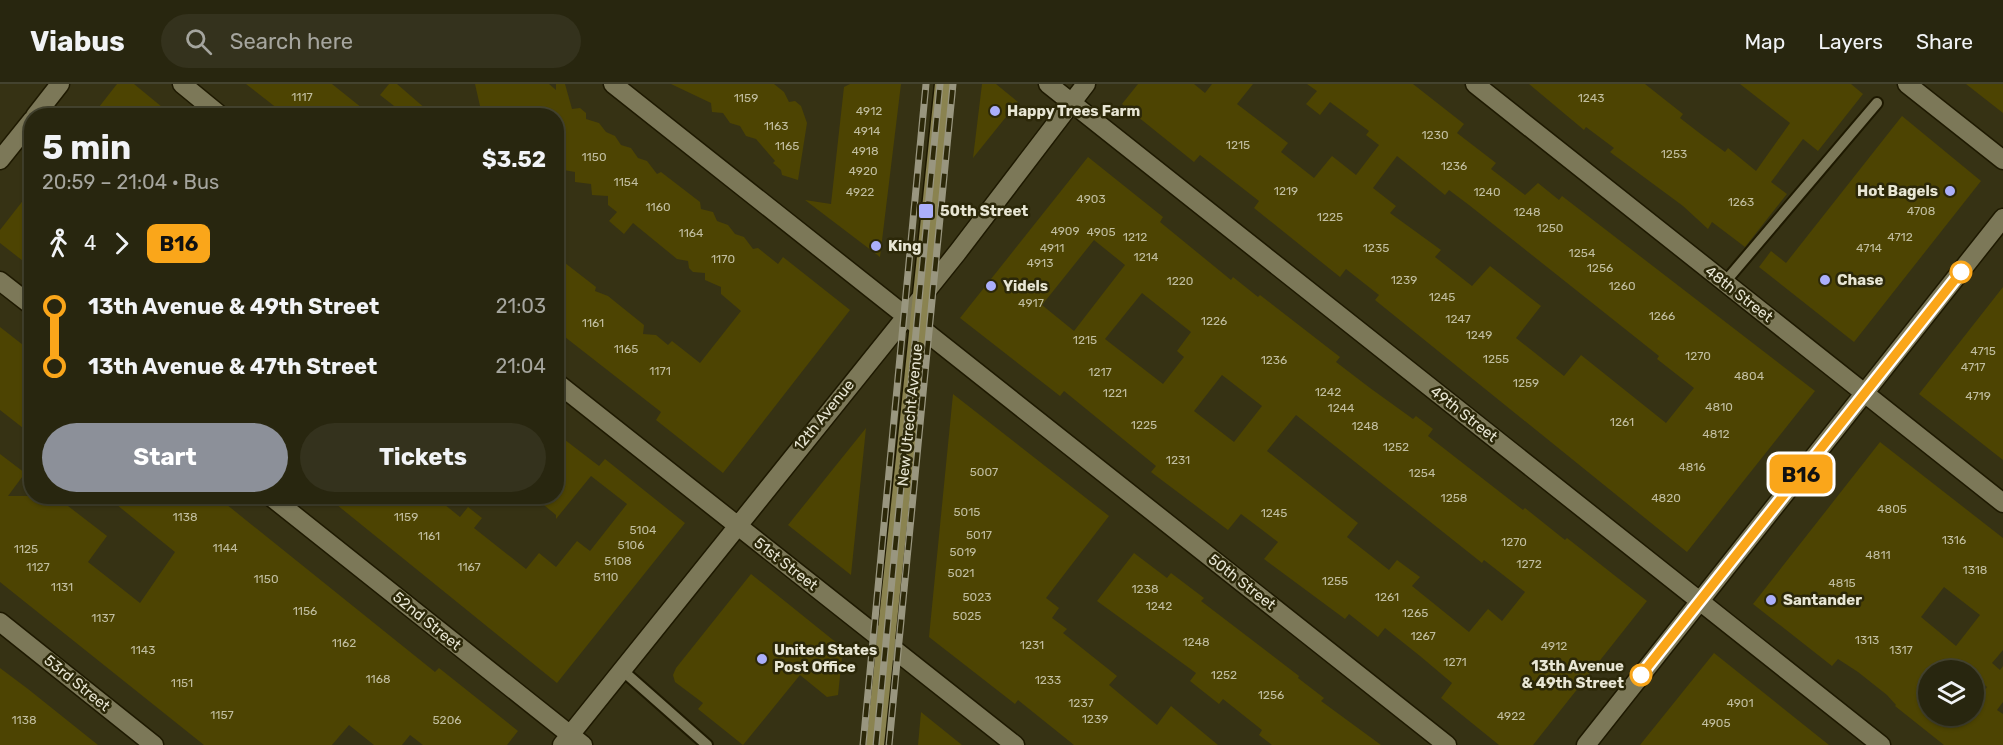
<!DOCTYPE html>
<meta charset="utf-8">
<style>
:root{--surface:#28260f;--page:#34321d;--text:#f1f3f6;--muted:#a5a59e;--line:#44432f;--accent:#8c9099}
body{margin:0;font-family:Rubik,sans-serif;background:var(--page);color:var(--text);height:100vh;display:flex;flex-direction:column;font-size:22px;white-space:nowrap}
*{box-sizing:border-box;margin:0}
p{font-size:20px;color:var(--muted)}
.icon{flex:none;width:33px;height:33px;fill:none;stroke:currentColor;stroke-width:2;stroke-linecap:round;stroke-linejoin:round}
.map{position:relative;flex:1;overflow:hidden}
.details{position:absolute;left:24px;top:24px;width:540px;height:396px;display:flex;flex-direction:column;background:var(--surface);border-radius:24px;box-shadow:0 2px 4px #0004,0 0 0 2px var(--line)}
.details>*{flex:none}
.badge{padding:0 12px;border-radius:9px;font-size:21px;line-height:39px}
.tools{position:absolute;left:1918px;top:576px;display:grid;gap:12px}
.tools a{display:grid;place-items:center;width:66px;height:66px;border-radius:50%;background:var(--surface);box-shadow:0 2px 4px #0004,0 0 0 2px var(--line);font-size:30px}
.map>.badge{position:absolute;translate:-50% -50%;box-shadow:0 0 0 3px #fff}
.legs{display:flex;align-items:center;gap:9px;height:66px;padding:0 18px;font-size:20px}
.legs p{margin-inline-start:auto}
.headline{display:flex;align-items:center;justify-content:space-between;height:102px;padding:0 18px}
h1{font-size:33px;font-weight:700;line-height:45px}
.button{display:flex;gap:12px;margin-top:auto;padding:12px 18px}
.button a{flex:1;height:69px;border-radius:36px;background:var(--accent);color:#fff;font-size:24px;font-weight:700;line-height:69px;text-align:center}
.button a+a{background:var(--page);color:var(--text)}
ul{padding:0 18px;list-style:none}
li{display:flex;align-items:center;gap:21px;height:60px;font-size:22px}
li i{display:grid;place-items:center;width:9px;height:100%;margin:0 8px;background:currentColor}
li i::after{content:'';width:15px;height:15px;margin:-8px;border:4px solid;border-radius:50%;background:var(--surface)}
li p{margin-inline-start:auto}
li:first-child i{background:linear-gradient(#0000 50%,currentColor 0)}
li:last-child i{background:linear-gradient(currentColor 50%,#0000 0)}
header{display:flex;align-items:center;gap:36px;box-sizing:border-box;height:84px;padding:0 30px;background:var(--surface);border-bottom:2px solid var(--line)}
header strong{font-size:28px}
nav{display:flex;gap:33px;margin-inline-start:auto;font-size:21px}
.search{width:420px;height:54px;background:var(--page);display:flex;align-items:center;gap:15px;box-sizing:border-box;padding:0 21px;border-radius:33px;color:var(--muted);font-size:22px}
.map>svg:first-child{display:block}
</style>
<header>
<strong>Viabus</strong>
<div class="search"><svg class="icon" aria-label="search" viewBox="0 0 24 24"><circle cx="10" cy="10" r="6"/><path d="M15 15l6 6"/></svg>Search here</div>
<nav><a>Map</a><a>Layers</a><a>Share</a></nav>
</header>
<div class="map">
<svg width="2003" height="661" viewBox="0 0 2003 661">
<rect width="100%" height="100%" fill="#363214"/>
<!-- building -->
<path fill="#4d4402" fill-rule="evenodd" d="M117 0H134L173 32H92Z
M246 0H332L372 32H287Z
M389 0H397L434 32H407L380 11Z
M475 0H549L556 6V0H565L572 25 580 24 586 29V35L599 39 606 48 615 52 621 61 631 64 638 74 647 77 657 90 661 88 700 118 701 125 713 128 717 137 728 141 735 150 744 153 753 165 758 164 778 180 783 173 850 226 723 389 656 336 661 328 556 246V172L596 203 595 207 608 212 644 241 643 250 656 251 668 261 672 257 700 279 741 227 721 210V203L705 196V189L693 188 689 184 688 177 677 175 633 139 624 150 609 137 617 128 608 121V112L592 111 591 100 575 98V88L564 86 556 80V32H495V23L480 22Z
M671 0H774L784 8 789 18 795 17 801 22 807 39 798 96 782 91 781 86 773 79 775 77 756 55 746 52 740 42 730 39 723 29 712 28 711 19Z
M850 0H901L880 173 805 116 831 120 844 3Z
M982 0H996L1018 18 973 74Z
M1138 0H1194L1205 9 1212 0H1253L1237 20 1288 59 1281 68 1314 94 1332 72 1356 91 1379 61 1366 51 1369 47 1330 18 1320 31 1306 20 1317 7 1307 0H1413L1464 40 1457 49 1496 79 1491 85 1525 111 1538 99 1559 116 1562 112 1815 307 1687 468 1375 216 1379 211 1346 185 1340 193 1254 124 1259 117 1200 71 1194 78 1122 20ZM1397 72 1445 111 1449 106 1469 121 1659 272 1657 275 1694 304 1666 339 1581 271 1564 292 1516 254 1541 222 1490 182 1472 202 1435 173 1441 166 1390 129 1396 122 1373 104Z
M1529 0H1645L1683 30 1680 34 1702 51 1725 68 1728 64 1756 87 1790 39 1740 0H1851L1863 10 1818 67 1803 55 1771 98 1787 110 1745 163 1712 138 1708 145 1683 122 1610 68 1614 64 1586 43 1584 46Z
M1966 0H2003V29Z
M1902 32 1981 97 1854 258 1759 183 1771 167 1786 179Z
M1088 73 1163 133 1160 138 1231 196 1233 193 1258 213 1260 211 1340 273 1336 278 1370 304 1413 335 1416 332 1433 345 1428 352 1523 426 1525 424 1565 456 1567 454 1647 517 1533 661H1499L1441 614 1452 599 1420 572 1385 544 1378 553 1349 530 1345 535 1264 475 1278 458 1261 445 1241 430 1228 446 1151 388 1156 382 1064 307 1060 312 960 234ZM1094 156 1125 181 1074 247 1042 221ZM1142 209 1191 248 1177 267 1184 273 1163 300 1105 255ZM1222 291 1262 322 1234 358 1194 327ZM1296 331 1482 479 1484 476 1525 508 1502 537 1488 525 1469 548 1412 502 1420 493 1397 476 1389 486 1347 453 1358 439 1267 367Z
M32 105V184L0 159V146Z
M2003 203V376L1919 310Z
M0 243 32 268V351L0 326Z
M953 310 1109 432 1046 514 1059 524 1052 534 1067 545 1063 549 1117 592 1109 601 1157 641 1171 622 1218 661H1074L1018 616 1015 620 929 553Z
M866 344 851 491 788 441Z
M556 349 599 382 605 375 685 439 557 599 326 412H434L460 433 468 423 482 434 474 444 526 485 539 469 556 483 577 457 590 467 627 420 591 392 556 435V431L533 412H556Z
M1880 358 2003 454V566L1992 579 2000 586 2003 582V618L1997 626 2003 630V661H1944L1895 622 1896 621 1887 611 1858 588 1838 575 1832 582 1753 520ZM1944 503 1980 531 1956 562 1921 533ZM1929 586H1974V592L1987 603 1974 619V632H1929Z
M0 370 25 389 8 412H55L107 452 88 478 140 519 175 468 106 412H216L435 588 439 584 518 647 507 661H423L410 651 402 661H374L349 641 332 661H204L0 498Z
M1134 469 1167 494 1171 489 1204 514 1201 517 1299 592 1298 594 1324 614 1321 617 1381 661H1272L1259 651 1262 646 1223 615 1219 620 1190 597 1196 589 1097 517Z
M751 490 843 564 838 611 827 613 800 591 743 661 698 625 703 619 675 598 673 591 676 584Z
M1714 569 1829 661H1640Z
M0 584 28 605 98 661H0Z
M921 628 962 661H918Z"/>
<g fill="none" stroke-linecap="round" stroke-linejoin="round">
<defs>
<path id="lane" d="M1725 198 1877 19
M622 586 707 661"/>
<path id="street" d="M182 0 221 32
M613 0 1447 661
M1048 0 1881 661
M1475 0 2003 419
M1907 0 2003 76
M35 32 60 0
M0 76 32 36
M0 197 32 222
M556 298 1015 661
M270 412 583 661
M0 538 154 661
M562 661 957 169 1086 0
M1586 661 2003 134"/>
<path id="secondary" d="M875 661 944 0"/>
</defs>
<!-- lane casing -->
<use href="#lane" stroke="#1e1900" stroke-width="14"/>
<!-- street casing -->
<use href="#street" stroke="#1e1900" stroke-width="21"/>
<!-- secondary casing -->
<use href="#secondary" stroke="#1e1900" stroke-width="21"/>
<!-- lane -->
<use href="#lane" stroke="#7c7858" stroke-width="10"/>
<!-- street -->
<use href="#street" stroke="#7c7858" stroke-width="18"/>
<!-- secondary -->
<use href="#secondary" stroke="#8a8350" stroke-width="18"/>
<defs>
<path id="rail" d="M863 661 926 0
M876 661 940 0
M889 661 953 0"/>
</defs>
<!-- rail casing -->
<use href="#rail" stroke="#99967f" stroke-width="7"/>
<!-- rail -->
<use href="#rail" stroke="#2c2809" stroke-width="4.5" stroke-dasharray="14" stroke-linecap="butt"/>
</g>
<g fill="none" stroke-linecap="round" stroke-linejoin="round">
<defs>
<path id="line-1" d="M1641 591 1961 188"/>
</defs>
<!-- line-1 casing -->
<use href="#line-1" stroke="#fff" stroke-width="14"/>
<!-- line-1 -->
<use href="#line-1" stroke="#faa61a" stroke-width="9"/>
</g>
<!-- markers -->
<g fill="#abaffb" stroke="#2c2809" stroke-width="2">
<circle cx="995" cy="27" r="6"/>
<circle cx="1950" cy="107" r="6"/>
<rect x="918" y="119" width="16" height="16" rx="3"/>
<circle cx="876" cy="162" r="6"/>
<circle cx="1825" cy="196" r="6"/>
<circle cx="991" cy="202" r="6"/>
<circle cx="1771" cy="516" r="6"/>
<circle cx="762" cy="575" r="6"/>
</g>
<g fill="#fff" stroke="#faa61a" stroke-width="3">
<circle cx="1961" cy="188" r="10"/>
<circle cx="1641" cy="591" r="10"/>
</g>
<g text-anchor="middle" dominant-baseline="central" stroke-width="5" stroke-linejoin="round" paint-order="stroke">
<!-- number labels -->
<g font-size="12" fill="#c1bea0">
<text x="302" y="13">1117</text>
<text x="746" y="14">1159</text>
<text x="1591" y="14">1243</text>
<text x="869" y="27">4912</text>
<text x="776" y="42">1163</text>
<text x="867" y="47">4914</text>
<text x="1435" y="51">1230</text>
<text x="1238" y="61">1215</text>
<text x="787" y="62">1165</text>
<text x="865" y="67">4918</text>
<text x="1674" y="70">1253</text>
<text x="594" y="73">1150</text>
<text x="1454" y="82">1236</text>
<text x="863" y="87">4920</text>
<text x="626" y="98">1154</text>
<text x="1286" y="107">1219</text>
<text x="860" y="108">4922</text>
<text x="1487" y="108">1240</text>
<text x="1091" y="115">4903</text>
<text x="1741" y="118">1263</text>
<text x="658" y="123">1160</text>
<text x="1921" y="127">4708</text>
<text x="1527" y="128">1248</text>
<text x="1330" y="133">1225</text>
<text x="1550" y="144">1250</text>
<text x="1065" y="147">4909</text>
<text x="1101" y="148">4905</text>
<text x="691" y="149">1164</text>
<text x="1135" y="153">1212</text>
<text x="1900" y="153">4712</text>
<text x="1052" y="164">4911</text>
<text x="1376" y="164">1235</text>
<text x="1869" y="164">4714</text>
<text x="1582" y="169">1254</text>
<text x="1146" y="173">1214</text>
<text x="723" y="175">1170</text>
<text x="1040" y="179">4913</text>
<text x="1600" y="184">1256</text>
<text x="1404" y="196">1239</text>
<text x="1180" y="197">1220</text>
<text x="1622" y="202">1260</text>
<text x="1442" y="213">1245</text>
<text x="1031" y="219">4917</text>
<text x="1662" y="232">1266</text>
<text x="1458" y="235">1247</text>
<text x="1214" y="237">1226</text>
<text x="593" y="239">1161</text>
<text x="1479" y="251">1249</text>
<text x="1085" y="256">1215</text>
<text x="626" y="265">1165</text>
<text x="1983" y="267">4715</text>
<text x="1698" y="272">1270</text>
<text x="1496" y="275">1255</text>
<text x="1274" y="276">1236</text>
<text x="1973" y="283">4717</text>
<text x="660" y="287">1171</text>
<text x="1100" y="288">1217</text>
<text x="1749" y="292">4804</text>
<text x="1526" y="299">1259</text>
<text x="1328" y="308">1242</text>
<text x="1115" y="309">1221</text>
<text x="1978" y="312">4719</text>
<text x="1719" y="323">4810</text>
<text x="1341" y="324">1244</text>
<text x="1622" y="338">1261</text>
<text x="1144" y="341">1225</text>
<text x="1365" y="342">1248</text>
<text x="1716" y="350">4812</text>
<text x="1396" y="363">1252</text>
<text x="1178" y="376">1231</text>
<text x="1692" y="383">4816</text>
<text x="984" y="388">5007</text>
<text x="1422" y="389">1254</text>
<text x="1454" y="414">1258</text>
<text x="1666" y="414">4820</text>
<text x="1892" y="425">4805</text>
<text x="967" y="428">5015</text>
<text x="1274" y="429">1245</text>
<text x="185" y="433">1138</text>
<text x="406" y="433">1159</text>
<text x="643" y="446">5104</text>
<text x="979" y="451">5017</text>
<text x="429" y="452">1161</text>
<text x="1954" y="456">1316</text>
<text x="1514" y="458">1270</text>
<text x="631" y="461">5106</text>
<text x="225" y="464">1144</text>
<text x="26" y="465">1125</text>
<text x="963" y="468">5019</text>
<text x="1878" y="471">4811</text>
<text x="618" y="477">5108</text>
<text x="1529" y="480">1272</text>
<text x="38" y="483">1127</text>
<text x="469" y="483">1167</text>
<text x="1975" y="486">1318</text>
<text x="961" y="489">5021</text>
<text x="606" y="493">5110</text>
<text x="266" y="495">1150</text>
<text x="1335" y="497">1255</text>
<text x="1842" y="499">4815</text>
<text x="62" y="503">1131</text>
<text x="1145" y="505">1238</text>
<text x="977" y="513">5023</text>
<text x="1387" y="513">1261</text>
<text x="1159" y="522">1242</text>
<text x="305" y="527">1156</text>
<text x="1415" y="529">1265</text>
<text x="967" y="532">5025</text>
<text x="103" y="534">1137</text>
<text x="1423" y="552">1267</text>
<text x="1867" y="556">1313</text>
<text x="1196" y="558">1248</text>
<text x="344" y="559">1162</text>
<text x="1032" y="561">1231</text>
<text x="1554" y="562">4912</text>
<text x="143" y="566">1143</text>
<text x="1901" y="566">1317</text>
<text x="1455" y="578">1271</text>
<text x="1224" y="591">1252</text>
<text x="378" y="595">1168</text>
<text x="1048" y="596">1233</text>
<text x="182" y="599">1151</text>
<text x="1271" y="611">1256</text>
<text x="1081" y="619">1237</text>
<text x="1740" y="619">4901</text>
<text x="222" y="631">1157</text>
<text x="1511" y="632">4922</text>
<text x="1095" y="635">1239</text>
<text x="24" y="636">1138</text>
<text x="447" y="636">5206</text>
<text x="1716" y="639">4905</text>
</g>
<!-- poi labels -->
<g font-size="15" font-weight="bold" fill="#e8e6d4" stroke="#2c2809" text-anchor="start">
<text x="1007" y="27">Happy Trees Farm</text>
<text x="1938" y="107" text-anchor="end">Hot Bagels</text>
<text x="940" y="127">50th Street</text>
<text x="888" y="162">King</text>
<text x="1837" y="196">Chase</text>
<text x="1003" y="202">Yidels</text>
<text x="1783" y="516">Santander</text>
<text x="774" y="566">United States<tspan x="774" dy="17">Post Office</tspan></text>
</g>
<!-- street labels -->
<g font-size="15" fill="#e8e6d4" stroke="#2c2809">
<text transform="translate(1739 210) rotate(38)">48th Street</text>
<text transform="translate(1464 330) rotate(38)">49th Street</text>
<text transform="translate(824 331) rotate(-51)">12th Avenue</text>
<text transform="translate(910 331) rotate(-84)">New Utrecht Avenue</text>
<text transform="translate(786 480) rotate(38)">51st Street</text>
<text transform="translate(1242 498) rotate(38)">50th Street</text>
<text transform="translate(427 537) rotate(39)">52nd Street</text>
<text transform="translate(77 599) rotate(39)">53rd Street</text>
</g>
<!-- stop labels -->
<g font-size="15" font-weight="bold" fill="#e8e6d4" stroke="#2c2809" text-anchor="end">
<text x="1624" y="582">13th Avenue<tspan x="1624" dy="17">&amp; 49th Street</tspan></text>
</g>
</g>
</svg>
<div class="tools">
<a><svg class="icon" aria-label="layers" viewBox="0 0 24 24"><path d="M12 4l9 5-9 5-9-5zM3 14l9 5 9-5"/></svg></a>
</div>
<b class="badge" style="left:1801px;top:390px;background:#faa61a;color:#111">B16</b>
<section class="details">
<div class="headline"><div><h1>5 min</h1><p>20:59 – 21:04 · Bus</p></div><b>$3.52</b></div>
<div class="legs"><svg class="icon" aria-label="walk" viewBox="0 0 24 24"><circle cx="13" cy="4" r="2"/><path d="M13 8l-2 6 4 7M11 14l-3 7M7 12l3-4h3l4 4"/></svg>4<svg class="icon" aria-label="forward" viewBox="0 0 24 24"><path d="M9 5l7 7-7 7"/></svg><b class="badge" style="background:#faa61a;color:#111">B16</b></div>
<ul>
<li><i style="color:#faa61a"></i><b>13th Avenue &amp; 49th Street</b><p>21:03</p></li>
<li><i style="color:#faa61a"></i><b>13th Avenue &amp; 47th Street</b><p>21:04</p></li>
</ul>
<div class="button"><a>Start</a><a>Tickets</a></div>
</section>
</div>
